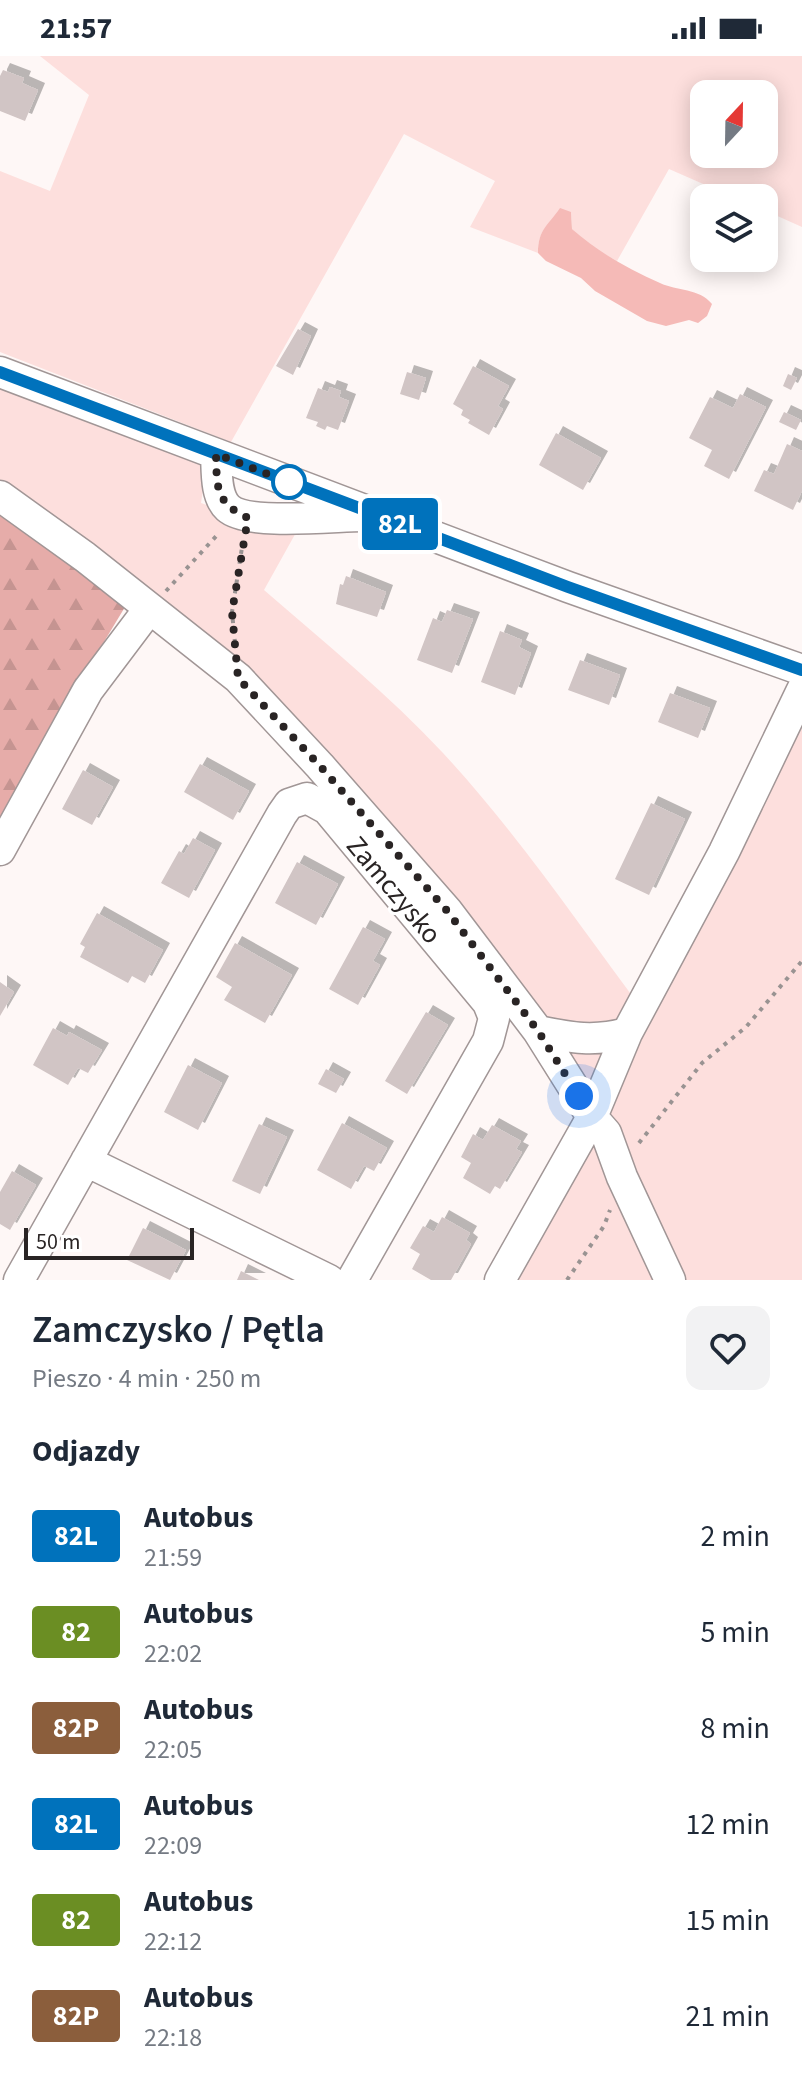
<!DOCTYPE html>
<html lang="pl">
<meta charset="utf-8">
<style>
:root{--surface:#fff;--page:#f2f2f3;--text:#1f2937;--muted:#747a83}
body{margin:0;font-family:"Source Sans 3",sans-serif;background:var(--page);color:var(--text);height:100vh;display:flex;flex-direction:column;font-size:30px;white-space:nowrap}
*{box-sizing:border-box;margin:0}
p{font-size:26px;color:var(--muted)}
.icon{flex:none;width:44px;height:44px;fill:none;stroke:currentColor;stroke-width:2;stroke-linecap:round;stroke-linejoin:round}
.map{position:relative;height:1224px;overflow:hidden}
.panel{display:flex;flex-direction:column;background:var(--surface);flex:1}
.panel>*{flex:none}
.badge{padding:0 16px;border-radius:6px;font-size:28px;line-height:52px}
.needle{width:52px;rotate:22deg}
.controls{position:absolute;left:690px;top:24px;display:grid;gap:16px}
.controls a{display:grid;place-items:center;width:88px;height:88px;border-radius:16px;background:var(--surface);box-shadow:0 4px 20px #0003;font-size:40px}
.scale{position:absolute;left:24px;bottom:20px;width:170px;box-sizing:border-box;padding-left:8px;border:4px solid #292424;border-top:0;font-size:22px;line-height:28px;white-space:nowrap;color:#292424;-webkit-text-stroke:6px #fff;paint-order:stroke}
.you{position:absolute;width:40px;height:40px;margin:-20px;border:6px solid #fff;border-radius:50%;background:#1a73e8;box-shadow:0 0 0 12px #1a73e833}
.map>.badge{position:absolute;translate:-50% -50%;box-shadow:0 0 0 4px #fff}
h2{padding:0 32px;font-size:30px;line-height:72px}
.round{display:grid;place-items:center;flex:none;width:84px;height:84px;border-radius:16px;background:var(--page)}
.headline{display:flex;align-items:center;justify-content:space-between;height:136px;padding:0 32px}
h1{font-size:38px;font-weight:600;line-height:60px}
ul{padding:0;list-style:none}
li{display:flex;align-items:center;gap:24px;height:96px;padding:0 32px}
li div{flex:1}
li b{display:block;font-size:30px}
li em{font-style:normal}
li .badge{min-width:88px;font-weight:700;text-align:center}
.status{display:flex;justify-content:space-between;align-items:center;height:56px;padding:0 40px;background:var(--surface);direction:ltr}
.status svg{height:22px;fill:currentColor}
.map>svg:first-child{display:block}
</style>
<div class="status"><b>21:57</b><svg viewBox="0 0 49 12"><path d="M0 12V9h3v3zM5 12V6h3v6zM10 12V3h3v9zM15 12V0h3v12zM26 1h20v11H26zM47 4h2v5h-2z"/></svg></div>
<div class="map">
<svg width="802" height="1224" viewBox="0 0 802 1224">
<defs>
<pattern id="forest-firs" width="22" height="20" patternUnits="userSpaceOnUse" patternTransform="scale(2)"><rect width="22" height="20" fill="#e6aca9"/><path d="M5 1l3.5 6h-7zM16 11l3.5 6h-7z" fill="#c59491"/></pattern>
<filter id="shadow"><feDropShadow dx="7" dy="-7" stdDeviation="0" flood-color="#0004"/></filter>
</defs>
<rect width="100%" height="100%" fill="#fef7f6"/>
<!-- grass -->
<path fill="#fddfdd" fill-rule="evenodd" d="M40 0H802V171L764 154V142H735L669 113 617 205 592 191 572 173 571 156C550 165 538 172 538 197L470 171 495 125 404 78 231 386 0 296V115L50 135 89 39ZM704 38H764V98H704Z
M0 327 207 408 201 447 271 471 298 473 264 534C325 587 388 638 443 697 519 779 581 872 648 961L802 672V1224H511L586 1095 611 1072 315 688 0 452Z"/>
<!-- forest -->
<path fill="url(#forest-firs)" d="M0 452 128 546 75 634 0 771Z"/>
<!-- water -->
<path fill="#f5bab7" d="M560 152 571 156 572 173C598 196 628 213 660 227 677 235 699 232 712 248L707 260 698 267 689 264 666 270 647 265 595 235 581 222 546 205 538 197C538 173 548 170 560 152Z"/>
<!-- building -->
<path fill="#d1c5c5" filter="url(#shadow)" d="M3 14 24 22 22 27 38 34 25 65 0 55V20Z
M298 273 311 280 293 319 276 310Z
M473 310 509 330 498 350 503 353 489 379 468 367 470 364 461 359 463 354 453 348Z
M407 316 426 322 419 344 400 338Z
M788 318 797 322 791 334 783 330Z
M330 331 341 335 339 341 349 345 338 374 327 370 325 374 316 370 318 366 306 362 318 332 328 336Z
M740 338 766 351 729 423 704 410 712 394 689 382 710 341 733 352Z
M784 356 801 364 796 374 779 366Z
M556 377 601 402 583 434 539 409Z
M787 388 802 395V435L793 454 754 435 764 414 774 418Z
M346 520 386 536 377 561 336 548 340 528 343 529Z
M447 554 473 563 452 617 417 604 433 562 442 566Z
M500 575 522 584 519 591 531 597 515 639 481 626Z
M580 604 620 619 609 649 568 634Z
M670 637 710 652 698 682 658 666Z
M200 708 249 735 233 764 184 736Z
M83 714 113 731 92 769 62 753Z
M651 747 685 763 649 839 615 823Z
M193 782 215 794 189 842 161 827 179 795 184 798Z
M297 806 338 828 316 869 275 847Z
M97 857 163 894 145 927 132 920 128 927 80 901 85 891 80 888Z
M363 871 385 883 373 905 380 909 358 949 329 933Z
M235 887 292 919 265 967 224 944 232 931 216 921Z
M0 926 14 936 0 960Z
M426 956 448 969 407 1038 385 1025Z
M53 972 67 980 69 976 102 994 88 1017 78 1012 68 1029 33 1009Z
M188 1009 222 1027 198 1074 164 1056Z
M326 1013 344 1023 336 1037 318 1028Z
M342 1067 387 1092 374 1115 364 1110 351 1133 317 1114Z
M259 1068 287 1081 260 1138 232 1125Z
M492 1069 521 1085 516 1093 522 1096 500 1133 495 1130 490 1138 463 1122 471 1107 461 1101 473 1078 483 1084Z
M12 1115 36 1129 10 1174 0 1168V1136Z
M442 1161 470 1177 466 1184 471 1188 451 1224H431L412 1213 420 1198 410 1192 423 1170 434 1176Z
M143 1172 186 1194 170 1224 127 1204Z
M241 1215 259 1224H237Z"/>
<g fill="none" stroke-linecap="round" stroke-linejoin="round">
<defs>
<path id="minor" d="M0 316 568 531 802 614
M216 398C217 414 215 440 228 452 248 470 335 460 363 460
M0 440 85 501 238 622 320 710 448 856 538 975 592 1061 606 1077 622 1121 670 1224
M0 794 88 634 149 553
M538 975C572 982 594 986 627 977
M86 1105 329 1224
M19 1224 282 758 289 748 307 742 327 753 488 947 494 962 488 985 352 1224
M500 1224 592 1061 627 977 724 796 802 634"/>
</defs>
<!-- minor casing -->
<use href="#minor" stroke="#a19696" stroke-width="33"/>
<!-- path -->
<path stroke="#999392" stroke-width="4" stroke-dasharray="4 6" stroke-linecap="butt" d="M166 535 219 477
M235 587 232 556 243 485
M639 1087 702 1007 746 971 802 905
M567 1224 604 1170 610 1154"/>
<!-- minor -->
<use href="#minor" stroke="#fff" stroke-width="30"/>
</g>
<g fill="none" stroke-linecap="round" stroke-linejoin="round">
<defs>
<path id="line" d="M0 316 568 531 802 614"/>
</defs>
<!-- line casing -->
<use href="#line" stroke="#fff" stroke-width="18"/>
<!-- line -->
<use href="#line" stroke="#0072bc" stroke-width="12"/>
<!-- walk -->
<path stroke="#292424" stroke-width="8" stroke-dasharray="0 14.4" d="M289 426 291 427 216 398C217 432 215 446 248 462L232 556 238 622 320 710 448 856 538 975 579 1040"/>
</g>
<!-- markers -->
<circle fill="#fff" stroke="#0072bc" stroke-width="4" cx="289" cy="426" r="16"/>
<g text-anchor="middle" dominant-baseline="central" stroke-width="6" stroke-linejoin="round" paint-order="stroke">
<!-- street labels -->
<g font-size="28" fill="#292424" stroke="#fff">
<text transform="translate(394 834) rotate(50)">Zamczysko</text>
</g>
</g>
</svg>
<div class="controls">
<a><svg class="needle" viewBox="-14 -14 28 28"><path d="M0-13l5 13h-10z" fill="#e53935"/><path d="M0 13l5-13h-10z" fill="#747a83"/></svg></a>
<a><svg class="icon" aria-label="layers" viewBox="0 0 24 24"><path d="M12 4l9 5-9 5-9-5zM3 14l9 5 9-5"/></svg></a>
</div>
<div class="scale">50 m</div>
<div class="you" style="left:579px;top:1040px"></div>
<b class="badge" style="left:400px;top:468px;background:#0072bc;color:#fff">82L</b>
</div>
<section class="panel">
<div class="headline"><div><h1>Zamczysko / Pętla</h1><p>Pieszo · 4 min · 250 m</p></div><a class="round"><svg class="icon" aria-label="heart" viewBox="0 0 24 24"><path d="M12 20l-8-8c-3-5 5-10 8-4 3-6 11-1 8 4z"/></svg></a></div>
<h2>Odjazdy</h2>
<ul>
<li><span class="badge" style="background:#0072bc;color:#fff">82L</span><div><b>Autobus</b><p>21:59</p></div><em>2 min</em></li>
<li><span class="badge" style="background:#6b8e23;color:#fff">82</span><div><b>Autobus</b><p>22:02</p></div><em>5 min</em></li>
<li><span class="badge" style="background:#8b5e3c;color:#fff">82P</span><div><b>Autobus</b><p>22:05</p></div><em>8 min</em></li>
<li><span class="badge" style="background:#0072bc;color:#fff">82L</span><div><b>Autobus</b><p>22:09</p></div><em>12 min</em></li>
<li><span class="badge" style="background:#6b8e23;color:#fff">82</span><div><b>Autobus</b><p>22:12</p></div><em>15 min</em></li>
<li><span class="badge" style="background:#8b5e3c;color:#fff">82P</span><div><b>Autobus</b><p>22:18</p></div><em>21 min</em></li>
</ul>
</section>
